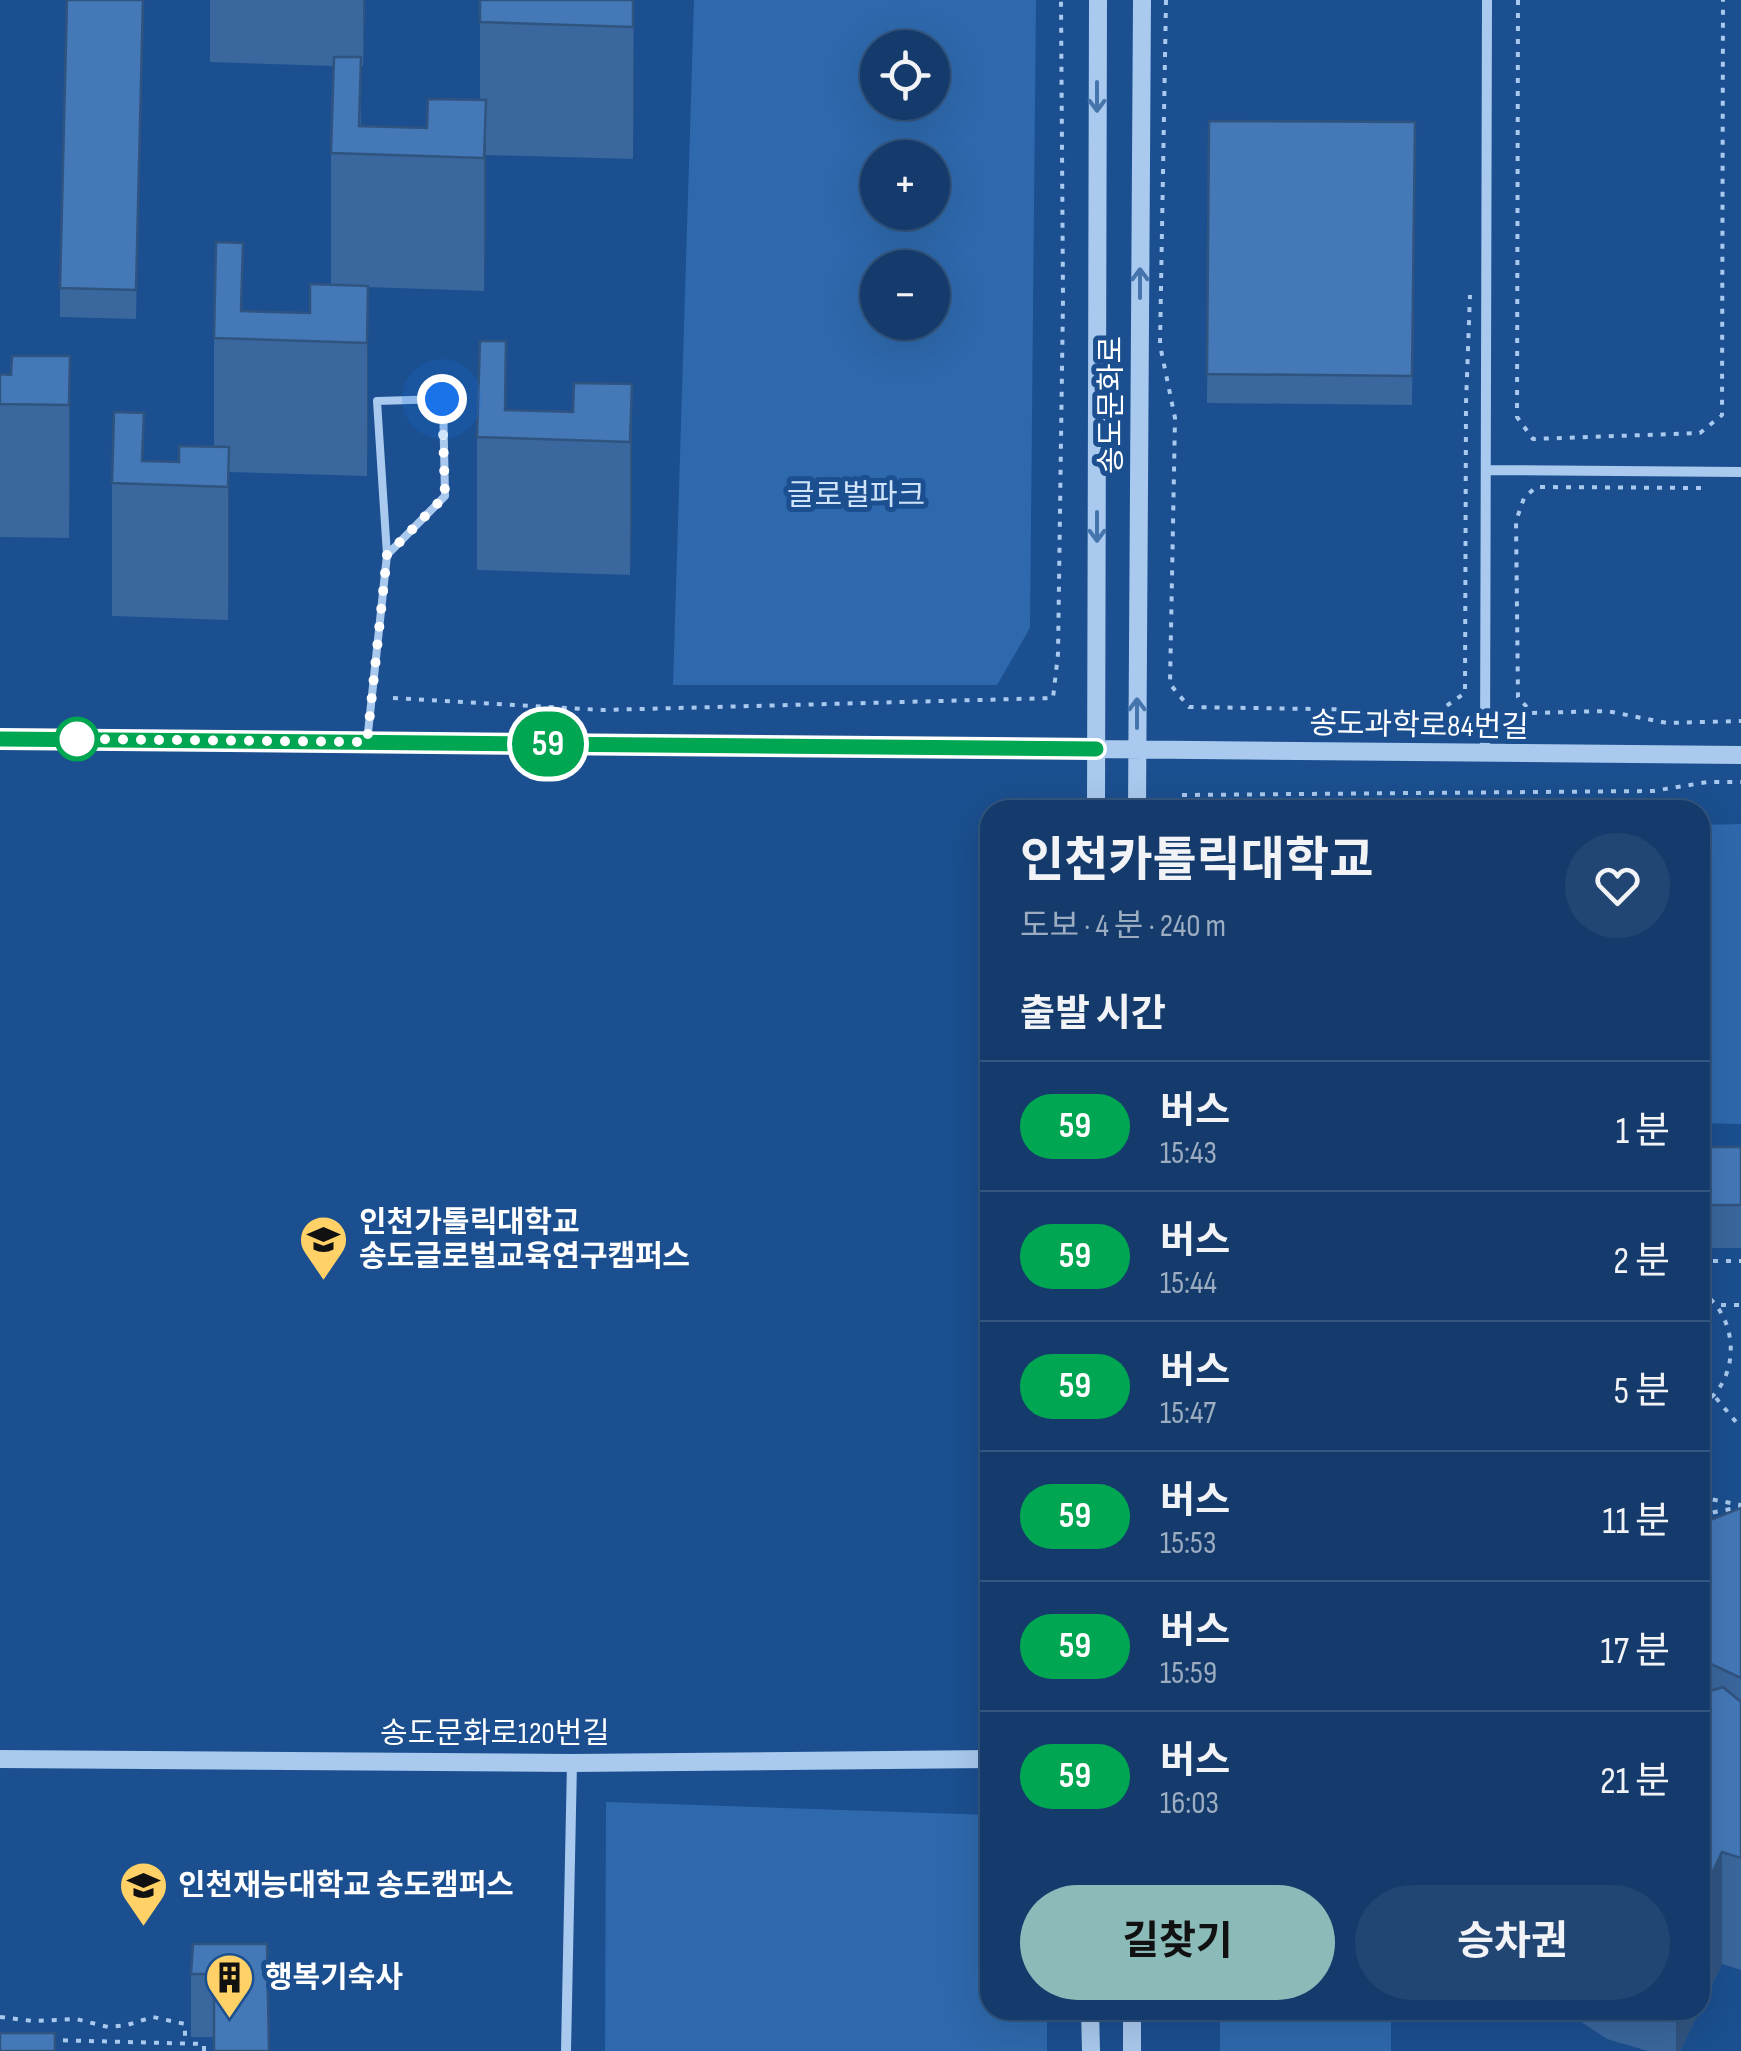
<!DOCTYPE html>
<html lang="ko">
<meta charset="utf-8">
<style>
:root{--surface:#143b6b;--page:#214673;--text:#f1f3f6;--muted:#9dadc1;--line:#33557e;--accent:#8bbbb9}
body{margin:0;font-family:"Sofia Sans Condensed","Noto Sans KR",sans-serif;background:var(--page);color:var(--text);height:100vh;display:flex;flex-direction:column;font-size:38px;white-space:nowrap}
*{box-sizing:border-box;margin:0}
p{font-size:32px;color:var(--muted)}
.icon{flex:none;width:55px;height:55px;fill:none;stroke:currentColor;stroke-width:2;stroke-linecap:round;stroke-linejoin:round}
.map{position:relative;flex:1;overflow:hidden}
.sheet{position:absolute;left:980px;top:800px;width:730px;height:1220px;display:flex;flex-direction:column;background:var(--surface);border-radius:30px;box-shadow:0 10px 40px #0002,0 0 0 2px var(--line)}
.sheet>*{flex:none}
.badge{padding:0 20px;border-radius:32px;font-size:35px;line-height:65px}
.tools{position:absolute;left:860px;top:30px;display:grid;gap:20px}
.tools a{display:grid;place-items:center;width:90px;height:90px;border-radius:50%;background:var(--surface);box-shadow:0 10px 40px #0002,0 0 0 2px var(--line);font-size:50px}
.you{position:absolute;width:50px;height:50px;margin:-25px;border:8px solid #fff;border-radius:50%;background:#1a73e8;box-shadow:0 0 0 15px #1a73e833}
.map>.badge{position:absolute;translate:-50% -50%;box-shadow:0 0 0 5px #fff}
h2{padding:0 40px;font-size:38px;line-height:90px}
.round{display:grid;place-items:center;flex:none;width:105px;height:105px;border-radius:52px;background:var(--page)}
.head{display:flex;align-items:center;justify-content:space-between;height:170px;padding:0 40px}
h1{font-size:48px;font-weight:700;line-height:75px}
.action{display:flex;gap:20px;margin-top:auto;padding:20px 40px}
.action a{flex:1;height:115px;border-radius:60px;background:var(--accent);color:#111;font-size:40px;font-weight:700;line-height:115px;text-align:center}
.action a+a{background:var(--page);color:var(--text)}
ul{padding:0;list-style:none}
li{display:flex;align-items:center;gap:30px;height:130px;padding:0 40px;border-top:2px solid var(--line)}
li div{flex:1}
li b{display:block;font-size:38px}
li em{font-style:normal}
li .badge{min-width:110px;font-weight:700;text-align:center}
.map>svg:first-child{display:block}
</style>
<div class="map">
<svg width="1741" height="2051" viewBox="0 0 1741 2051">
<rect width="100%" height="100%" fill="#1b4f8f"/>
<!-- green -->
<path fill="#2e69ad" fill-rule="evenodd" d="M694 0H1036L1030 628 997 685H673ZM878 48H932V102H878ZM878 158H932V212H878ZM878 268H932V322H878Z
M1741 824V1124L1700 1123V825Z
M606 1802 990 1815V2010H1047V2051H605Z
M1220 2010H1391V2051H1220Z"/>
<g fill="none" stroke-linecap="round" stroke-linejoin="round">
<!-- path -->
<path stroke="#a9c9ee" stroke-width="4" stroke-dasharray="5 8" stroke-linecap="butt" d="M1166 0 1160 345 1175 418 1170 684 1189 707 1439 711 1465 693 1466 403 1470 295
M1518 0 1517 417 1533 439 1700 433 1722 415 1723 0
M1701 488 1536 487 1524 498 1516 521 1518 697 1532 713 1607 711 1667 723 1741 721
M393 698 603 710 1053 698 1058 654 1063 299 1061 0
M1182 795 1653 791 1708 782H1741
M1700 1261H1741
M1700 1291C1741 1317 1741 1382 1700 1406
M1721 1305H1741
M1716 1398 1741 1428
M1700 1497 1741 1505
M1700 1515 1741 1507
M1493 2010 1501 2020 1522 2010
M0 2017 33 2021 76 2019 108 2027 127 2025 153 2017 185 2024V2043
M50 2040 204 2044V2051"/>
<!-- service -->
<path stroke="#a9c9ee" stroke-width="8" d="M367 742 387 555 445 496 443 399 377 401 387 555"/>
<!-- minor -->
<path stroke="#a9c9ee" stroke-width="10" d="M1487 470 1741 472
M1485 754 1487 0
M566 2051 572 1763"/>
<!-- tertiary -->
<path stroke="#a9c9ee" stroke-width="18" d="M0 739 1741 755
M1096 810 1098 0
M1137 810 1142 0
M0 1759 572 1763 990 1759
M1090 2010 1091 2051
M1132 2051V2010"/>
</g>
<!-- wall -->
<path fill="#3a679d" d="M143 0 136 319 60 317V288Z
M210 0H365L363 66H361V126L427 128 480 100V0H634L633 159 486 155 484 291 368 287 367 476 229 472 228 620 112 616V483L144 461 179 462 214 447V338L243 311 310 313 331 284V153L334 66 210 62Z
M1209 121 1415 122 1412 405 1207 403Z
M70 356 69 538 0 537V374L11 375Z
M632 384 630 575 477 570V437L506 410 573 412Z
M1700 1147H1741V1248H1700Z
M1741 1508V1970L1722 1964 1700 2010V1524Z
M267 1944 214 2037H191V1974Z
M1563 2010H1700L1680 2051H1648L1607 2039Z"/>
<!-- shaded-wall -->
<path fill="#305480" d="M363 0H365L363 66Z
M633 0 634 102 633 159Z
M486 100V233L484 291V158Z
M368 286V418L367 476V343Z
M70 356V489L69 538V405Z
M632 384V517L630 575V442Z
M229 447V580L228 620V487Z
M1722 1852V1964L1700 2010V1898Z
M1676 2010H1700L1680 2051H1676Z"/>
<!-- building -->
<path fill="#4478b7" stroke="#305480" stroke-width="2.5" d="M67 0H143L136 290 60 288Z
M480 0H633V27L480 22Z
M334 57H361L359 126 427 128 428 99 486 100 484 158 331 153Z
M1209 121 1415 122 1412 376 1207 374Z
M216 242 243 243 241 311 310 313V284L368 286 367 343 214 338Z
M480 341H506L505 410 573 412 574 383 632 384 630 442 477 437Z
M12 356H70L69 405 0 404V374L11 375Z
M114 412 144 413 142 461 179 462V446L229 447 228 487 112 483Z
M1700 1147H1741V1205H1700Z
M1741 1508V1678L1700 1659V1524Z
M1723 1687 1741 1702V1858L1722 1852 1700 1898V1694Z
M193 1944H267L269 2051H214V1974H191Z
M0 2033H55V2051H0Z"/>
<!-- one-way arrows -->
<defs><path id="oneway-shaft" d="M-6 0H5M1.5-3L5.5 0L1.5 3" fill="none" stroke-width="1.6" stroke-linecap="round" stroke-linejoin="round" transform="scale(2.5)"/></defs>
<g stroke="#4674ac">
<use href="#oneway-shaft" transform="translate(1097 97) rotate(90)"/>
<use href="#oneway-shaft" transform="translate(1140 283) rotate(-90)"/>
<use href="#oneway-shaft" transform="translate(1097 527) rotate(90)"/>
<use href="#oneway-shaft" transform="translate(1137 713) rotate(-90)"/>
</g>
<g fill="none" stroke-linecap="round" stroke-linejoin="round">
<defs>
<path id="line" d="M0 739 1096 749"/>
</defs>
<!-- line casing -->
<use href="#line" stroke="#fff" stroke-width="22"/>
<!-- line -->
<use href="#line" stroke="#00a651" stroke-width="15"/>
<!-- walk -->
<path stroke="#fff" stroke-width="10" stroke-dasharray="0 18" d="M77 739H73L367 742 387 555 445 496 442 399"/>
</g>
<!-- icons -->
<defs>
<symbol id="university-pin" viewBox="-11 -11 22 30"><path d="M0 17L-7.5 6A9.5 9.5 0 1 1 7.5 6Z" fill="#ffd166" stroke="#1b4f8f"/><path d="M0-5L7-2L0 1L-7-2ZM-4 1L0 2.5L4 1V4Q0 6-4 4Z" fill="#111"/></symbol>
<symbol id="building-pin" viewBox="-11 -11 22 30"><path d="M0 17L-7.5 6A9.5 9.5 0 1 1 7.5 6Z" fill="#ffd166" stroke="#1b4f8f"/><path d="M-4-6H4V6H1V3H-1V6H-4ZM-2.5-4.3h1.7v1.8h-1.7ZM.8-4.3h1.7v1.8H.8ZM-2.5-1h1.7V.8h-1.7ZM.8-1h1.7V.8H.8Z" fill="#111"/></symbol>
</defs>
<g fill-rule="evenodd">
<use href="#university-pin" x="296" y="1212" width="55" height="75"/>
<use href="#university-pin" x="116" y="1858" width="55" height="75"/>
<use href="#building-pin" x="202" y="1950" width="55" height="75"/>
</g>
<!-- markers -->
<circle fill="#fff" stroke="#00a651" stroke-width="5" cx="77" cy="739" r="20"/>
<g text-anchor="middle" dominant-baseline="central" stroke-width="10" stroke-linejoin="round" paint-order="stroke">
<!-- street labels -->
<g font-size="30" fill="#fff" stroke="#1b4f8f">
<text transform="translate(1112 405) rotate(-90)">송도문화로</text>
<text transform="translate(1419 726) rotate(1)">송도과학로84번길</text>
<text x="495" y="1734">송도문화로120번길</text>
</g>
<!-- park labels -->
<g font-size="30" fill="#cfe3fa" stroke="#1b4f8f">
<text x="856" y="496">글로벌파크</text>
</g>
<!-- poi labels -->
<g font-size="30" font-weight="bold" fill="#fff" stroke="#1b4f8f" text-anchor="start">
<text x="359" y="1223">인천가톨릭대학교<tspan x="359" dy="34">송도글로벌교육연구캠퍼스</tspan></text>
<text x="178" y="1886">인천재능대학교 송도캠퍼스</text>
<text x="265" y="1978">행복기숙사</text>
</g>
</g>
</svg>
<div class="tools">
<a><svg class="icon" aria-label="locate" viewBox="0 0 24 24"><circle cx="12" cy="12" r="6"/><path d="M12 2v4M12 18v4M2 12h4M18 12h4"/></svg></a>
<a>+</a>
<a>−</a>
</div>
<div class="you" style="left:442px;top:399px"></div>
<b class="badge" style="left:548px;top:744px;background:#00a651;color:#fff">59</b>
<section class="sheet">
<div class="head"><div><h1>인천카톨릭대학교</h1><p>도보 · 4 분 · 240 m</p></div><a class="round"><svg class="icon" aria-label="heart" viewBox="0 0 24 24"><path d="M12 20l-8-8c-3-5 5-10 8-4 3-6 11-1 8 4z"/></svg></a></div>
<h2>출발 시간</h2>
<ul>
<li><span class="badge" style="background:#00a651;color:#fff">59</span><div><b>버스</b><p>15:43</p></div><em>1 분</em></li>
<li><span class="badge" style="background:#00a651;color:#fff">59</span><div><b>버스</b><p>15:44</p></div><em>2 분</em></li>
<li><span class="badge" style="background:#00a651;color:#fff">59</span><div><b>버스</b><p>15:47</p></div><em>5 분</em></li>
<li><span class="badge" style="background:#00a651;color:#fff">59</span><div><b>버스</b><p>15:53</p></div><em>11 분</em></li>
<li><span class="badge" style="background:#00a651;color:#fff">59</span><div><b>버스</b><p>15:59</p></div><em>17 분</em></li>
<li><span class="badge" style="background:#00a651;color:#fff">59</span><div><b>버스</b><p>16:03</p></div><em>21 분</em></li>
</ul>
<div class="action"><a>길찾기</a><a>승차권</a></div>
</section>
</div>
